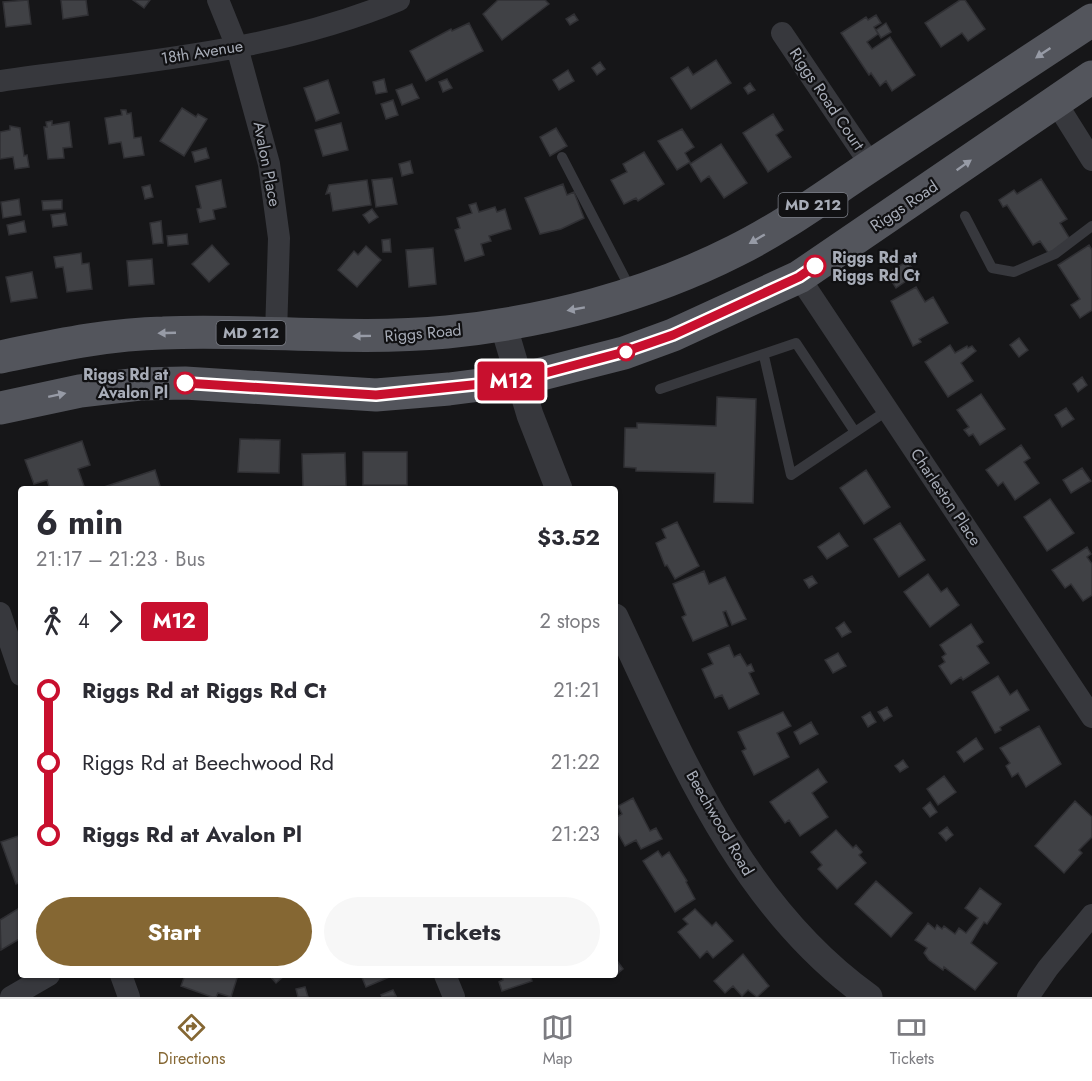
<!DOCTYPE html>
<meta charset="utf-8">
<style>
:root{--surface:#fff;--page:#f7f7f7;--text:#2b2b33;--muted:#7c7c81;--line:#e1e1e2;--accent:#856733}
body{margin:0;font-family:Jost,sans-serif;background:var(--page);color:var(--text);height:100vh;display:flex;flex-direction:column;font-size:22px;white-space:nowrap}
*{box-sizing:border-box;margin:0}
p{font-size:20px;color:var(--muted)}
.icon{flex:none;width:33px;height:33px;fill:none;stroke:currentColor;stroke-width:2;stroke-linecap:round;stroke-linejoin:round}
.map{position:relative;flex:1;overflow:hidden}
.drawer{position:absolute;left:18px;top:486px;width:600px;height:492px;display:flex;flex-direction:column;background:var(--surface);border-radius:6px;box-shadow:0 2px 4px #0004}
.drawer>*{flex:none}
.badge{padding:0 12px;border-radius:4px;font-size:21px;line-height:39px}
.map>.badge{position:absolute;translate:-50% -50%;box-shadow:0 0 0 3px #fff}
.legs{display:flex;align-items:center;gap:9px;height:66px;padding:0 18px;font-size:20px}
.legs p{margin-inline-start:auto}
.overview{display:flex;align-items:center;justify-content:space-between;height:102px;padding:0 18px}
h1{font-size:33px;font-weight:700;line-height:45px}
.button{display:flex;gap:12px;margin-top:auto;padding:12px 18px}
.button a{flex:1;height:69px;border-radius:36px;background:var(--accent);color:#fff;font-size:24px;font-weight:700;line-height:69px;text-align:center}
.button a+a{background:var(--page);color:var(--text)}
ul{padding:0 18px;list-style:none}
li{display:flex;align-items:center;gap:21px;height:72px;font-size:22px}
li i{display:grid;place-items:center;width:9px;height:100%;margin:0 8px;background:currentColor}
li i::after{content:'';width:15px;height:15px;margin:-8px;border:4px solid;border-radius:50%;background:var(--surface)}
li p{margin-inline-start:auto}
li:first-child i{background:linear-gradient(#0000 50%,currentColor 0)}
li:last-child i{background:linear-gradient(currentColor 50%,#0000 0)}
.dock{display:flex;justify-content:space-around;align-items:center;height:84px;border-top:2px solid var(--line);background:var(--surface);font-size:16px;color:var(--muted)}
.dock a{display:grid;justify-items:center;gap:3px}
.dock .on{color:var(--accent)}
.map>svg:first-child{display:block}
</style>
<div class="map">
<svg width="1092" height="997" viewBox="0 0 1092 997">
<rect width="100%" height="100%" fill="#161618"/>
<!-- building -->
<path fill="#404145" stroke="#303034" stroke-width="1.5" d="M28 0 31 24 6 27 3 2Z
M61 0H86L88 15 63 19Z
M133 0H150L144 8Z
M498 0H545L549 4 502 40 483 14Z
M960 0H965L985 29 968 41 962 33 941 47 925 23Z
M574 14 578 20 570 25 566 19Z
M876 15 881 23 874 27 878 34 867 42 872 49 890 37 915 75 892 91 886 81 880 86 871 73 869 75 841 33 866 17 868 20Z
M469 23 483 51 426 81 410 51 451 29 452 31Z
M886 23 891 32 881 38 876 30Z
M716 60 731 83 691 109 671 78 688 67 693 75Z
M600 62 605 69 597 75 592 68Z
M568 70 574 81 559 90 553 80Z
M384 79 387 92 376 94 373 82Z
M447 79 452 88 443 92 439 82Z
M328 80 339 113 316 121 304 88Z
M750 83 755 90 748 94 744 88Z
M412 84 419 98 402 105 396 90Z
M393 100 398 115 386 119 381 104Z
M182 108 196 117 198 114 207 119 184 156 160 141Z
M121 110H126L127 114 131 113 134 138 141 137 144 155 124 158 121 142 109 144 105 118 122 115Z
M773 114 783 130 776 135 791 157 768 172 743 133Z
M52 121V125L69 122 72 147 63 148 64 158 48 159 44 127H47L46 122Z
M341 123 348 150 323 156 315 130Z
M10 126 20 128 24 156 27 155 29 167 15 169 13 157 0 159V132L10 130Z
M556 128 567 146 550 156 540 137Z
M682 129 694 147 685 153 690 162 677 170 658 141Z
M721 144 747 183 724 198 709 176 701 182 690 164Z
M206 148 209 158 195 162 192 152Z
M644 152 664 184 638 201 636 198 624 204 611 180 627 172 623 164Z
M410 161 413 173 402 176 399 164Z
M392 178 397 204 376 207 372 180Z
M1041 179 1067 219 1060 223 1070 239 1049 254 1040 241 1033 245 1007 205 1003 207 999 200 1014 190 1017 194Z
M221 180 226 207 213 210 215 219 200 222 197 209 201 208 196 186Z
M367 180 371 205 333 211 330 193 326 194 329 185Z
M563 184 567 195 574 192 584 218 561 229 540 234 525 198Z
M150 185 153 197 145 199 142 187Z
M19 199 21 215 3 218 1 202Z
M62 200V209L43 210 42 201Z
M476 203 479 212 495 207 497 212 505 209 511 229 489 236 491 241 481 244 484 255 465 261 455 230 460 228 457 218 472 213 469 205Z
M372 209 378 217 369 223 363 215Z
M65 213 67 225 53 227 51 215Z
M24 221 26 232 9 235 7 225Z
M161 221 163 243 153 244 150 223Z
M187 234 188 244 168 246 167 236Z
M390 239 391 252H383L382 240Z
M212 245 229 264 209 282 192 264Z
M1089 245 1092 250V310L1080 318 1071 305 1080 299 1058 265Z
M366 246 381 260 357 287 338 270 354 251 358 255Z
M433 248 436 284 409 287 406 250Z
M81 253 82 264 89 263 92 289 67 292 63 267 56 268 54 257Z
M152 259 154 284 129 286 127 261Z
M907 261 916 274 896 288 887 274Z
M32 272 37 298 11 302 6 277Z
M916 287 925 302 933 297 948 323 919 339 921 342 913 346 891 301Z
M1019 338 1028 350 1019 357 1010 345Z
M950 345 955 353 967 346 968 348 972 346 976 351 961 363 973 381 948 397 925 362Z
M1082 377 1087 385 1078 392 1073 384Z
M981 394 1005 429 980 445 973 434 969 436 964 430 969 427 957 410Z
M717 397 756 399 753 503 714 502 715 473 636 471V468L624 467 625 428H637V423L716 426Z
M1066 408 1074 419 1062 427 1055 415Z
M240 439 280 440 279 473 238 472Z
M82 441 90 465 78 469 85 489H50L47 480 34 484 25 460Z
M1021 445 1030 458 1024 462 1039 483 1015 500 1003 482 998 486 986 470Z
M363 452H407V485H363Z
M345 453 346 486 303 487 302 454Z
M1082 468 1091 481 1071 493 1063 480Z
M155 470 161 489H98Z
M866 470 890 507 864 524 840 488Z
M1050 499 1074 533 1047 551 1024 517Z
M677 522 699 566 675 579 667 565 665 566 656 543 666 538 662 529Z
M900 523 925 560 899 577 874 539Z
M839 533 848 546 827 559 818 547Z
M1087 547 1091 554 1087 557 1092 564V595L1083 601 1071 584 1065 588 1052 570Z
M704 571 709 584 725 577 746 619 732 625 726 611 723 612 728 626 693 641 682 617 686 615 673 584Z
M928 574 941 592 947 588 959 605 930 627 904 592Z
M812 576 817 583 809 588 804 580Z
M844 622 851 632 842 637 836 628Z
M971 624 983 642 977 646 989 663 963 680 961 677 951 684 939 666 945 662 942 657 946 654 940 645Z
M729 645 734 657 740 654 747 666 751 664 754 671 749 673 759 694 729 709 722 695 715 698 702 669 713 664 708 654Z
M838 653 846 666 833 673 825 660Z
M998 676 1010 695 1017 690 1029 710 1000 727 1001 730 995 733 972 692Z
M887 707 892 716 884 721 878 712Z
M783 712 791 726 777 733 789 757 754 775 742 751 746 749 738 732Z
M870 712 876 722 868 727 862 717Z
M811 722 818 734 800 744 794 732Z
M1039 726 1061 764 1026 787 1018 773 1012 777 1006 766 1010 763 1000 748Z
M976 738 983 749 964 762 957 752Z
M903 760 908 767 900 772 895 766Z
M818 769 827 782 812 793 828 817 800 836 789 820 785 823 770 802Z
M944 776 956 792 938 805 927 789Z
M633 798 650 831 656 828 662 839 641 849 636 840 625 846 615 828V818L622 814 618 806Z
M1075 801 1092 817V837L1079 850 1082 853 1064 873 1035 846Z
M930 802 937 812 930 817 923 808Z
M947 827 953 835 946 841 939 833Z
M836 830 853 848 856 845 862 852 859 855 866 863 837 889 818 869 822 865 811 852Z
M21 835V882L16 884 1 842Z
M658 851 662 857 669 852 687 881 686 882 695 899 675 912 643 861Z
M876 881 912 913 891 937 855 904Z
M980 888 1001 904 987 924 984 922 971 943 997 963 975 990 944 967 943 970 929 960 924 953 927 948 915 940 928 923 935 929 937 925 942 929 944 926 955 934 959 928 966 933 978 918 965 908Z
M21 907V938L1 950 0 920Z
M695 909 712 926 716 922 733 941 713 958 707 951 700 958 678 932 688 924 683 919Z
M743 954 769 986 757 997 748 990 742 996 733 986 725 993 714 981Z
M615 958 623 969 616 975 615 974Z
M185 975H238L231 997 218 993 216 997H212L181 986Z
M269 975H283L284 976 276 983Z
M361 975H394L366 987Z
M502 975H530L532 981 502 991 499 982 503 980Z
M305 987 308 997H298L296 989Z
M393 990 396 996 382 997 381 995Z"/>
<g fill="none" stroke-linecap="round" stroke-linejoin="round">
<!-- service -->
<path stroke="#37383d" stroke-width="10" d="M562 157 631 290
M965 216 992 268 1014 272 1055 254 1092 226
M764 356 791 475 888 410
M660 389 796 343 855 432"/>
<!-- minor -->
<path stroke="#37383d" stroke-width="22" d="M218 0 237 47 269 164 279 238 276 334
M782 33 871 165
M0 81C134 62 273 53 399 0
M1055 101 1092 160
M799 277 1092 717
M0 613 21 675
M121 975 129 997
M445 975 454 997
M11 997 49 975
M1028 997 1048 968 1092 915"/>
<!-- tertiary -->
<path stroke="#37383d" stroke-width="27" d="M503 324 530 415 559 489
M615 617C680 755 740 905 869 997"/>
<!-- primary -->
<path stroke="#53555c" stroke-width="33" d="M0 357C54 346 108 334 163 333 258 329 352 341 447 332 545 322 646 296 735 251 784 227 829 193 875 163 947 115 1020 68 1092 20
M0 408 80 391 140 384 185 383 376 395 449 389 518 380 624 353 673 335 799 277 1092 77"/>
</g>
<!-- one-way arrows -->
<defs><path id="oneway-solid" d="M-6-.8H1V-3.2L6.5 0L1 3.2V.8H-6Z" transform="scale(1.5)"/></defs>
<g fill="#979ba6">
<use href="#oneway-solid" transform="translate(1043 53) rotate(146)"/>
<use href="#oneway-solid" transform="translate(964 165) rotate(-35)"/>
<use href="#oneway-solid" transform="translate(757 239) rotate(150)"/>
<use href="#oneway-solid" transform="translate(576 309) rotate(170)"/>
<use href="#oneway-solid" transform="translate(167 333) rotate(178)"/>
<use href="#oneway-solid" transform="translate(362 336) rotate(179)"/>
<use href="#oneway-solid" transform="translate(57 395) rotate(-12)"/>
</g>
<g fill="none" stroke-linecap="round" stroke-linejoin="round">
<defs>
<path id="line-1" d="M185 383 376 395 519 380 624 352 673 335 799 277 815 266"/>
</defs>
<!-- line-1 casing -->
<use href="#line-1" stroke="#fff" stroke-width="14"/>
<!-- line-1 -->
<use href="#line-1" stroke="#c8102e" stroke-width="9"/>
</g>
<!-- markers -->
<g fill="#fff" stroke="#c8102e" stroke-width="3">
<circle cx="815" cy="266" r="10"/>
<circle cx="626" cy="352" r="8"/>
<circle cx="185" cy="383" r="10"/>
</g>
<g text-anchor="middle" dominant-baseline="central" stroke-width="4.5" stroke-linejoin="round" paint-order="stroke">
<!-- shield labels -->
<g fill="#111113" stroke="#7b7e86" stroke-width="1.5">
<rect x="778.5" y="193" width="69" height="24" rx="4.5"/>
<rect x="216.5" y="321" width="69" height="24" rx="4.5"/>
</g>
<g font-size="15" font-weight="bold" fill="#a8adb8">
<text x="813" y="205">MD 212</text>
<text x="251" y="333">MD 212</text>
</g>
<!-- street labels -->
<g font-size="16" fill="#a8adb8" stroke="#111113">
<text transform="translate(202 52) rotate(-9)">18th Avenue</text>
<text transform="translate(827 99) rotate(56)">Riggs Road Court</text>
<text transform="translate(267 164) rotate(79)">Avalon Place</text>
<text transform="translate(904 206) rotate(-34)">Riggs Road</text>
<text transform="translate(423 333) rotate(-5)">Riggs Road</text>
<text transform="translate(946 497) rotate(56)">Charleston Place</text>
<text transform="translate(720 823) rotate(60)">Beechwood Road</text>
</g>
<!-- stop labels -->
<g font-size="16" font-weight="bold" fill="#a8adb8" stroke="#111113" text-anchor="start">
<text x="832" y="257">Riggs Rd at<tspan x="832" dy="18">Riggs Rd Ct</tspan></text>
<text x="168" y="374" text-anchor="end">Riggs Rd at<tspan x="168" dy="18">Avalon Pl</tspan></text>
</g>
</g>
</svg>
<b class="badge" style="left:511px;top:381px;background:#c8102e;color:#fff">M12</b>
<section class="drawer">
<div class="overview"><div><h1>6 min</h1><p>21:17 – 21:23 · Bus</p></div><b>$3.52</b></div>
<div class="legs"><svg class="icon" aria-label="walk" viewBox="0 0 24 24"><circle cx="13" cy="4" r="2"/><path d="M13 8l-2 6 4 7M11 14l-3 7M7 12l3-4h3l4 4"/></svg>4<svg class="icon" aria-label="forward" viewBox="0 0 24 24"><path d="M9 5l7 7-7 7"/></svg><b class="badge" style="background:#c8102e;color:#fff">M12</b><p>2 stops</p></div>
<ul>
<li><i style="color:#c8102e"></i><b>Riggs Rd at Riggs Rd Ct</b><p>21:21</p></li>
<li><i style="color:#c8102e"></i><span>Riggs Rd at Beechwood Rd</span><p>21:22</p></li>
<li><i style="color:#c8102e"></i><b>Riggs Rd at Avalon Pl</b><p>21:23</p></li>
</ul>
<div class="button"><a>Start</a><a>Tickets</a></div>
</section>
</div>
<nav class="dock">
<a class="on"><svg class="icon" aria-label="directions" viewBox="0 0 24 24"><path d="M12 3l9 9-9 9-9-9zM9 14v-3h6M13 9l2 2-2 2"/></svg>Directions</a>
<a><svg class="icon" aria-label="map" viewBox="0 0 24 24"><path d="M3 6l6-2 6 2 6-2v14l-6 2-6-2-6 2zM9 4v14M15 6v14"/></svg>Map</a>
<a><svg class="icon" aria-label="tickets" viewBox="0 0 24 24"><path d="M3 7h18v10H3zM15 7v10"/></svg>Tickets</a>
</nav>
